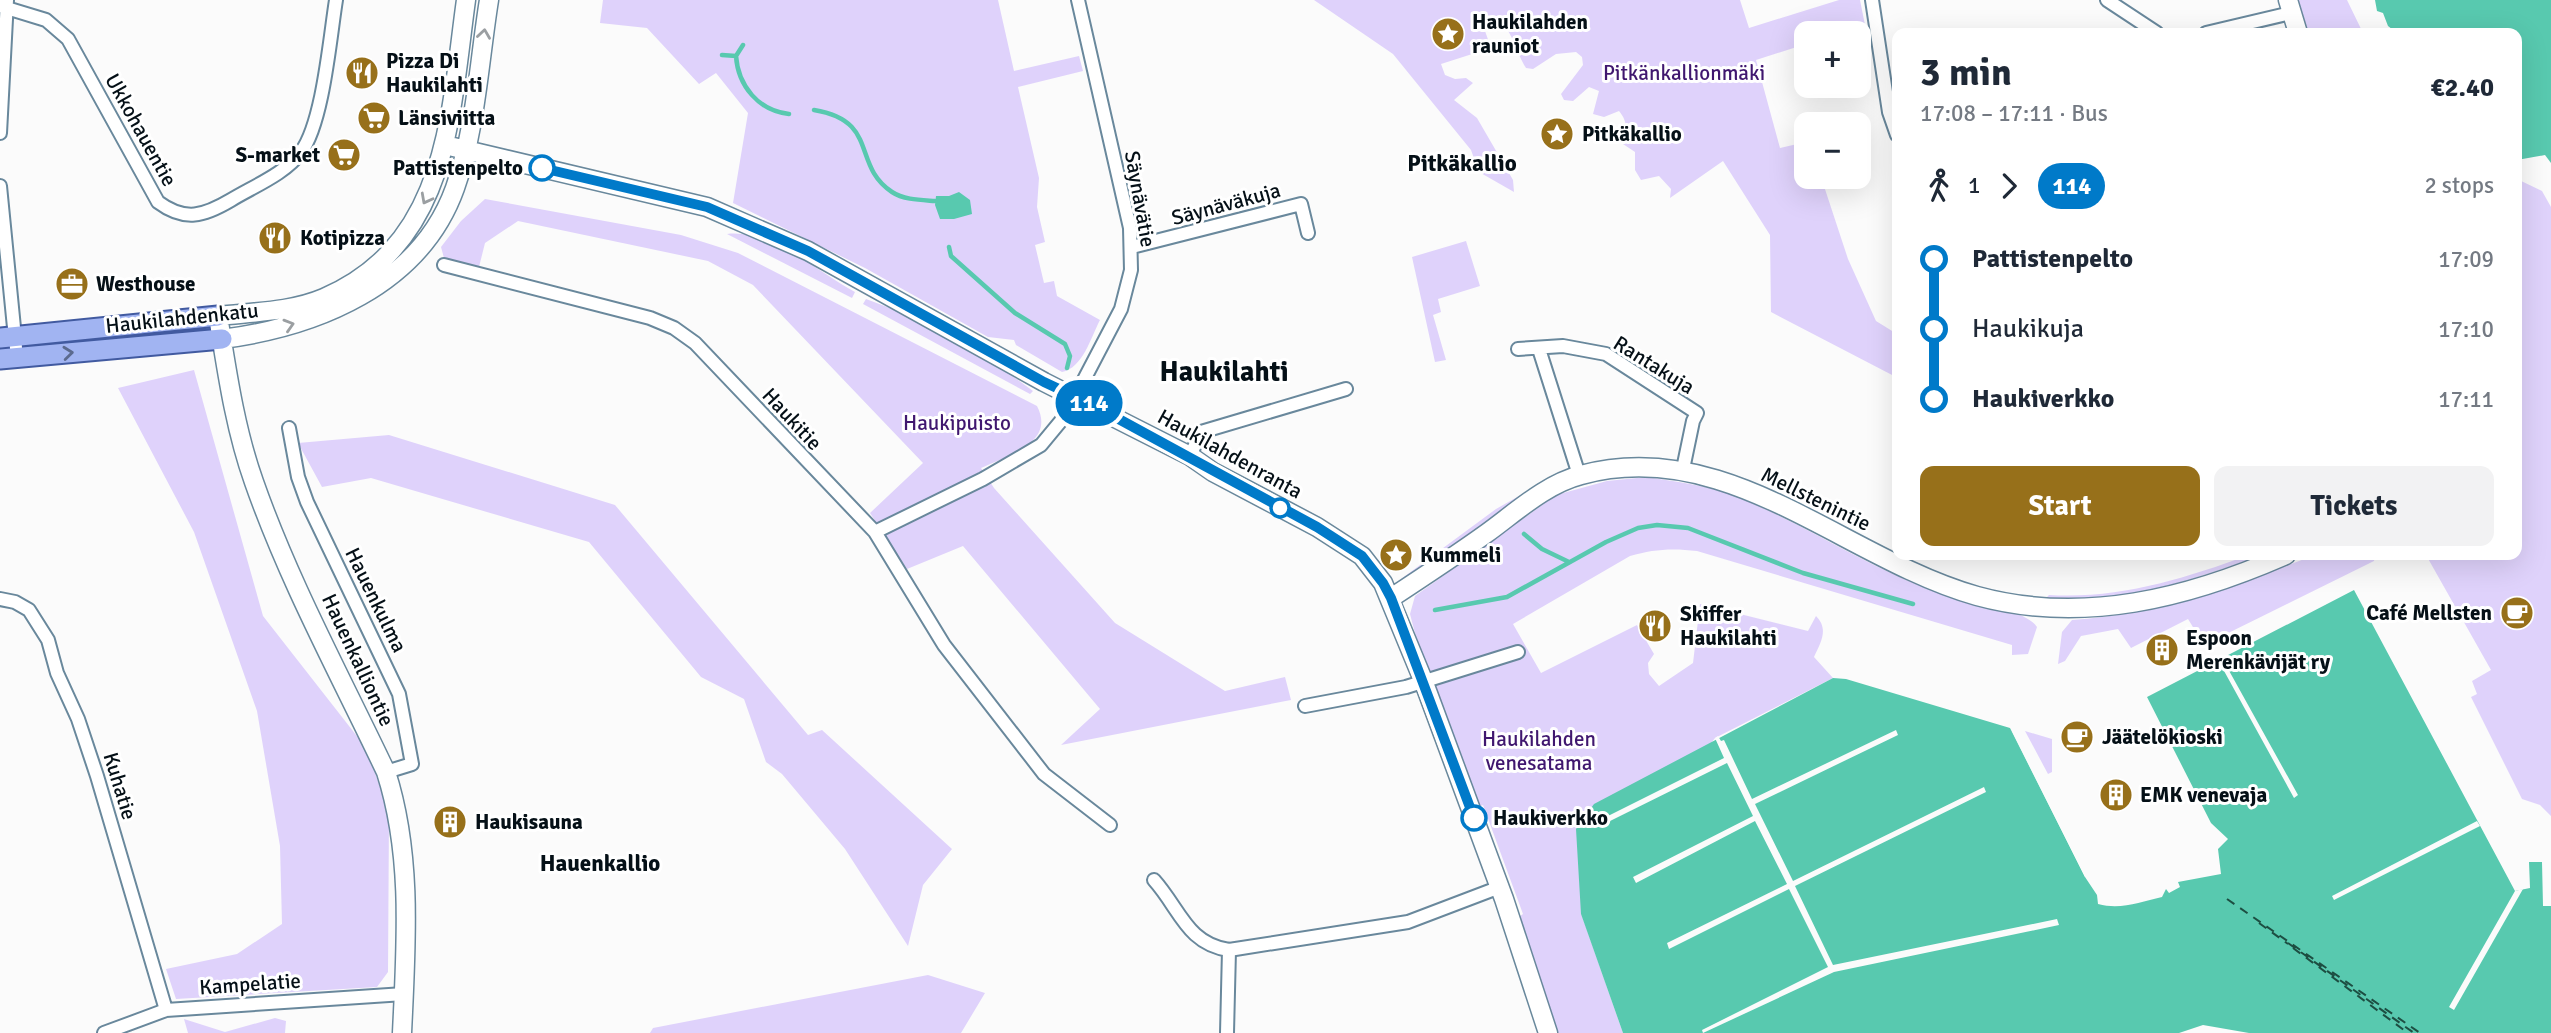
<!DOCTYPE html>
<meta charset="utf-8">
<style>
:root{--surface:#fff;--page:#f2f2f3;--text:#1f2937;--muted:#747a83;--accent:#97701a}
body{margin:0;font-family:Signika,sans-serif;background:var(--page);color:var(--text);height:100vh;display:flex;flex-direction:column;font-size:26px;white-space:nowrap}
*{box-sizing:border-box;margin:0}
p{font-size:23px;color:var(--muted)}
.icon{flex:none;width:38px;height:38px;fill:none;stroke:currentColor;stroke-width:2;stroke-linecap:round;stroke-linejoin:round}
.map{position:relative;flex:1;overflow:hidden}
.details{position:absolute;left:1892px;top:28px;width:630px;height:532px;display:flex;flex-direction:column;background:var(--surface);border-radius:14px;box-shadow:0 7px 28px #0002}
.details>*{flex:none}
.badge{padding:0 14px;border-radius:23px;font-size:24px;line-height:46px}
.buttons{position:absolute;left:1794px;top:21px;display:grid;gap:14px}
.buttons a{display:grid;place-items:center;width:77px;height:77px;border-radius:14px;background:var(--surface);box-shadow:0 7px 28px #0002;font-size:35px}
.map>.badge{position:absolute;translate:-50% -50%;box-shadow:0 0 0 4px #fff}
.legs{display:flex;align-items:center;gap:10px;height:77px;padding:0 28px;font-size:23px}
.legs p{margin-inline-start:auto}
.head{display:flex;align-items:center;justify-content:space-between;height:119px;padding:0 28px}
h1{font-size:38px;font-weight:800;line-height:52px}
.button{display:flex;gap:14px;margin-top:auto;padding:14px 28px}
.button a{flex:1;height:80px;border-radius:14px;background:var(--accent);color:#fff;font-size:28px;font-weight:800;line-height:80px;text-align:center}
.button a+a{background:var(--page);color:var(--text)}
ul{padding:0 28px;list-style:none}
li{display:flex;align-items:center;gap:24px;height:70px;font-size:26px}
li i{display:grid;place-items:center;width:10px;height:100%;margin:0 9px;background:currentColor}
li i::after{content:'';width:18px;height:18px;margin:-9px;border:5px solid;border-radius:50%;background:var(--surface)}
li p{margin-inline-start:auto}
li:first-child i{background:linear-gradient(#0000 50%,currentColor 0)}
li:last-child i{background:linear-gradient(currentColor 50%,#0000 0)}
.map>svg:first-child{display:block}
</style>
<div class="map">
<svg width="2551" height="1033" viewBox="0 0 2551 1033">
<rect width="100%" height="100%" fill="#fbfbfb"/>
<!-- green -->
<path fill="#dfd2fb" d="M603 0H998L1014 71 1079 56 1083 71 1018 87 1039 178 1037 207 1045 242 1035 245 1044 283 1054 281 1057 296 1100 320C1091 337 1083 368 1062 372L1016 345 1014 340 988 337 865 268 733 203 748 113 716 73 699 84 647 28 600 23Z
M1314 0H1740L1749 28 1839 0H1860L1865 25 1839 33H1806V44L1756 60 1780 148 1806 142V177H1821L1848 259 1876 321 1897 334V386L1894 376 1771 312 1770 235 1723 161 1670 198 1671 189 1659 176 1641 180 1635 170V152L1623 144C1627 130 1628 122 1619 111L1604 117 1593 114 1599 91 1589 87 1573 101 1564 100 1561 94 1583 65 1582 57 1576 52 1556 54 1533 69 1526 68C1516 52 1513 32 1499 20L1489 21 1485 31 1491 48 1441 64 1445 75 1455 79 1466 78 1473 83 1454 100 1477 118 1513 180 1514 192 1479 172 1471 150 1393 54Z
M2297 0H2347L2363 33H2309Z
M2517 179 2542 191 2551 207V816L2540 805 2522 799 2471 697 2477 694 2472 681 2491 670 2426 555H2516Z
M485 199 681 235 738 253 1037 406C1056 443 1008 455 981 468L994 488 1115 623 1225 691 1285 677 1291 700 1061 745 1100 709 963 546 907 569 870 513 923 463 753 285 708 261 518 221 485 243 479 267 461 266 444 258 441 247 461 221Z
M727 234C771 229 818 272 855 292L852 298Z
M1466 241 1480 286 1438 299 1441 312 1433 315 1446 360 1435 362 1412 257Z
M866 299 911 316 985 356 1033 391 1030 394 863 304Z
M194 370 263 616 367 749 389 814 388 972 377 987 176 999 166 969 237 954 282 924 280 846 257 711 194 532 118 388Z
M389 435 615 505 808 735 822 730 952 849 923 885 908 946 845 849 782 774 766 762 744 699 701 677 589 542 371 478 322 487 298 443Z
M1554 476 1556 480 1499 513 1412 578 1401 579 1496 509Z
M1647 477C1676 482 1707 485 1735 496 1808 525 1874 572 1948 596 1970 604 2026 609 2037 627L2028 654 2012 655V645L1697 551C1673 548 1653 549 1630 556L1513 624 1541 673 1637 625 1654 654 1648 663 1649 674 1659 686 1693 663 1700 604 1808 631 1816 616C1829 629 1821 642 1814 657L1833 678 1715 738 1581 913 1623 1033H1553L1516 919 1523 914 1483 805 1477 808 1416 637 1410 614 1415 596 1556 495 1607 481Z
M2249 555H2263C2189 581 2126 603 2046 598L2049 595C2120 599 2183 579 2249 555Z
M2315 555H2375L2374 561 2204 645 2188 619 2131 648 2118 629 2081 636 2065 661 2058 664 2062 632 2072 620C2164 613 2230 587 2315 555Z
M2025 731 2052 739V772L2048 774Z
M928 975 985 993 961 1033H650L653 1028Z
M275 1018 286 1021 285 1033H188L184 1019 225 1032Z"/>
<!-- water -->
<path fill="#58c9af" d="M2375 0H2551V163L2545 155 2517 160 2516 33H2397L2388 26 2383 13 2377 11Z
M959 192 970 200 972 214 954 219H940L935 205 936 196H949Z
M2354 590 2515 891 2530 888 2529 862H2542L2543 906H2551V1033H2249L2203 1025 2179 1033H1623L1581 914 1576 829 1594 804 1833 678 1846 679 2010 728 2085 877 2097 895 2098 904C2121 910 2140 902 2162 897L2166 889 2169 893 2180 887 2178 882 2221 874 2218 849 2228 839 2211 823 2147 697Z"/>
<!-- pier -->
<path fill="#fbfbfb" d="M2222 658 2298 795 2294 798 2218 660Z
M2015 729 2088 875H2089L2085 877 2012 731Z
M1896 730 1898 735 1755 804 1793 881 1984 787 1986 792 1795 886 1833 965 2057 919 2059 925 1834 972 1703 1033 1702 1030 1828 967 1789 889 1669 949 1667 943 1787 884 1755 821 1636 883 1633 877 1753 816 1727 763 1604 824 1602 819 1724 758 1715 738 1718 736 1721 741 1724 740 1752 799Z
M2477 821 2480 826 2334 900 2332 896Z
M2523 889 2454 1010 2449 1007 2515 891Z"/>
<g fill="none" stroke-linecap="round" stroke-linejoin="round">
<!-- stream -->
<path stroke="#58c9af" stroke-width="4.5" d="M722 55 736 56C738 86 759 111 789 114
M736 56 743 45
M814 110C880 121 851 165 892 192 904 200 921 200 935 201
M949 247 951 256 1015 313 1065 344 1070 356 1067 368
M1524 534 1542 549 1569 562
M1435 610 1507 597 1606 542 1638 528 1657 525 1688 528 1803 573 1913 604"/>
<!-- ferry -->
<path stroke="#1d4e42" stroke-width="2" stroke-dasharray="9 7" stroke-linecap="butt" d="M2227 899 2420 1033
M2259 923 2288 944
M2288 943 2414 1033
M2293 948 2408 1033"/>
<defs>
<path id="street" d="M1872 0 1889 112 1897 135
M2107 0 2157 33
M0 6 46 20 68 39 158 202C185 222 204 216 231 200 254 186 285 174 301 152 323 123 330 37 336 0
M2206 33 2291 13
M0 133 7 0
M0 186 17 358
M1132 247 1301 204 1308 233
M444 265 650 318 674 328 695 343 875 532 983 479 1041 445 1065 416 1121 309 1131 270 1130 228 1078 0
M1518 349 1563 346 1606 354 1697 413 1693 421 1683 469
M1539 349 1579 475
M289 428 298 477 307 502 399 694 412 764 386 772
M1190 456 1201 432 1346 389
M875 532 944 645 1044 774 1110 825
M0 599 15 602 29 610 48 640 57 673 78 719 97 776 166 1010
M1305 706 1406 687 1518 652
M1154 880C1180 909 1187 944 1229 950
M104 1033 166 1010 404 994
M1227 1033 1229 950 1408 922 1500 887"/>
<path id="secondary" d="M2288 0 2298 33
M445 145 707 207 808 251 1044 382 1190 456 1213 472 1317 527 1362 556 1383 583 1423 680 1504 899 1548 1033
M222 339C316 327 420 286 455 188 476 129 479 62 489 0
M1391 598C1423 577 1455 556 1487 533 1516 512 1546 484 1581 475 1727 435 1845 559 1977 596 2083 625 2188 598 2286 555
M402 1033C406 946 413 856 386 772 341 677 289 582 254 482 235 429 227 372 218 316 253 312 291 312 324 298 449 244 450 115 466 0"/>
<path id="primary" d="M0 338 218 316
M0 359 222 339"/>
</defs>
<!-- street casing -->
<use href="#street" stroke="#69889c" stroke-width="16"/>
<!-- secondary casing -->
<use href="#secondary" stroke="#69889c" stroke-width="21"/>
<!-- primary casing -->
<use href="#primary" stroke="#415aa0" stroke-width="23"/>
<!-- street -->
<use href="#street" stroke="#fff" stroke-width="12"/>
<!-- secondary -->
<use href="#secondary" stroke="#fff" stroke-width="18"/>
<!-- primary -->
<use href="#primary" stroke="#a1b4f2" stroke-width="19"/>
</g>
<!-- one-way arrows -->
<defs><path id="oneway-chevron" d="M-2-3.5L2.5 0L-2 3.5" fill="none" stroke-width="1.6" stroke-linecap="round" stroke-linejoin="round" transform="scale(1.75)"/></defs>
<g stroke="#9b9fa2">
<use href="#oneway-chevron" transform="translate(484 34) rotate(-82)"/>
<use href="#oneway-chevron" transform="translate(426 199) rotate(118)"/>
<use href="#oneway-chevron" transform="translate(289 325) rotate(-17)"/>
</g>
<use stroke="#5b6a8f" href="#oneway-chevron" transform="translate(68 353) rotate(-6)"/>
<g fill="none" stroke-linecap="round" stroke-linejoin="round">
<defs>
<path id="line-1" d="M542 168 707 207 808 251 1044 382 1093 405 1317 527 1362 556 1383 583 1391 598 1474 818"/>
</defs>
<!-- line-1 casing -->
<use href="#line-1" stroke="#fff" stroke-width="16"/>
<!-- line-1 -->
<use href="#line-1" stroke="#007ac9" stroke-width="10"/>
</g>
<!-- icons -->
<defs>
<symbol id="sight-disc" viewBox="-11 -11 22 22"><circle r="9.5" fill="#97701a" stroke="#fff"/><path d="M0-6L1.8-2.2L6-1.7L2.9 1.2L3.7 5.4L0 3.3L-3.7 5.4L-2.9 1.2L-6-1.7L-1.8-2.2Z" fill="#fff"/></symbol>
<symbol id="restaurant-disc" viewBox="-11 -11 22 22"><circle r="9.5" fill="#97701a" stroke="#fff"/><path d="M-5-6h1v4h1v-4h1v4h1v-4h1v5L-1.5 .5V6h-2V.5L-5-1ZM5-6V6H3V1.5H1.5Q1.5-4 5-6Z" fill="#fff"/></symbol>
<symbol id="supermarket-disc" viewBox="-11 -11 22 22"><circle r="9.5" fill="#97701a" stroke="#fff"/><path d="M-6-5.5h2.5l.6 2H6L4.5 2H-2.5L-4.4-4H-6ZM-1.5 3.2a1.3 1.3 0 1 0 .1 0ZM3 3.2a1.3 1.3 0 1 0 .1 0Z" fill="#fff"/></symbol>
<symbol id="office-disc" viewBox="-11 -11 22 22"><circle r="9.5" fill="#97701a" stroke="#fff"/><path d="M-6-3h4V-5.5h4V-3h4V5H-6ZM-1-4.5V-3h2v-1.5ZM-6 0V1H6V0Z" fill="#fff"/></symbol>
<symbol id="cafe-disc" viewBox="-11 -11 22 22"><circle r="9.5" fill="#97701a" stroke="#fff"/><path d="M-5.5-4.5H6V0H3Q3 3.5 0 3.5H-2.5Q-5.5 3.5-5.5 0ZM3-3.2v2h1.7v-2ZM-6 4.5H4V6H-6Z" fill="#fff"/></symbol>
<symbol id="building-disc" viewBox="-11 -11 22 22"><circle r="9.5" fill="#97701a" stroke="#fff"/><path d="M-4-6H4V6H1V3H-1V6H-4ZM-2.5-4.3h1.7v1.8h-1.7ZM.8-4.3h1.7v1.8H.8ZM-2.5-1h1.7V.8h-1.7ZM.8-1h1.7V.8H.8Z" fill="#fff"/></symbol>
</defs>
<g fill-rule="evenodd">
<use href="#sight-disc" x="1429" y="15" width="38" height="38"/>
<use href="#restaurant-disc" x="343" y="54" width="38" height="38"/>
<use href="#supermarket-disc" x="355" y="99" width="38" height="38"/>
<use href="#sight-disc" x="1538" y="115" width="38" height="38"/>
<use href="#supermarket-disc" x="325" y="136" width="38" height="38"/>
<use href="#restaurant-disc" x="256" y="219" width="38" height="38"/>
<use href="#office-disc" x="53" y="265" width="38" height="38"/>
<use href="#sight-disc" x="1377" y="536" width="38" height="38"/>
<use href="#cafe-disc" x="2498" y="594" width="38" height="38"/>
<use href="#restaurant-disc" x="1636" y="607" width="38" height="38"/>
<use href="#building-disc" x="2143" y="631" width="38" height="38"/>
<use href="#cafe-disc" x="2058" y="718" width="38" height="38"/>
<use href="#building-disc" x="2097" y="776" width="38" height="38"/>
<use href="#building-disc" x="431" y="803" width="38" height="38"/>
</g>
<!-- markers -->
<g fill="#fff" stroke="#007ac9" stroke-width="3.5">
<circle cx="542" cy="168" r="12"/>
<circle cx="1280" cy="508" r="9"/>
<circle cx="1474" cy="818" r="12"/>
</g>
<g text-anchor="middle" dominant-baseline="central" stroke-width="6" stroke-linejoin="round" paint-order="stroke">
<!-- poi labels -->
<g font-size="21" font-weight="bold" fill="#051017" stroke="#fff" text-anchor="start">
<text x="1472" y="22">Haukilahden<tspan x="1472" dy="24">rauniot</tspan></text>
<text x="386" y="61">Pizza Di<tspan x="386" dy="24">Haukilahti</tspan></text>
<text x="398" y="118">Länsiviitta</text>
<text x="1582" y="134">Pitkäkallio</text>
<text x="320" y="155" text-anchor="end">S-market</text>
<text x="300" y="238">Kotipizza</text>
<text x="96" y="284">Westhouse</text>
<text x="1420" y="555">Kummeli</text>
<text x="2492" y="613" text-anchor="end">Café Mellsten</text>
<text x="1680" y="614">Skiffer<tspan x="1680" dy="24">Haukilahti</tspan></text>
<text x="2186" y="638">Espoon<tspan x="2186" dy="24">Merenkävijät ry</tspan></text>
<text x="2102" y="737">Jäätelökioski</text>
<text x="2140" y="795">EMK venevaja</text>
<text x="475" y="822">Haukisauna</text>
</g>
<!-- park labels -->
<g font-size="21" fill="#40176f" stroke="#fff">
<text x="1684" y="73">Pitkänkallionmäki</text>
<text x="957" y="423">Haukipuisto</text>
<text x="1539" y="739">Haukilahden<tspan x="1539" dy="24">venesatama</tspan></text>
</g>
<!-- street labels -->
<g font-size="21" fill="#051017" stroke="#fff">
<text transform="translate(141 130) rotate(61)">Ukkohauentie</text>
<text transform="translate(1140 199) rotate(80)">Säynävätie</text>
<text transform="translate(1226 204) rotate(-15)">Säynäväkuja</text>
<text transform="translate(182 318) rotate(-6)">Haukilahdenkatu</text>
<text transform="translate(1654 365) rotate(32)">Rantakuja</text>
<text transform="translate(792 419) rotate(47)">Haukitie</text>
<text transform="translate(1230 454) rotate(29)">Haukilahdenranta</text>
<text transform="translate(1816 499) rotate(26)">Mellstenintie</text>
<text transform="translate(376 600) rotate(64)">Hauenkulma</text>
<text transform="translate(358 660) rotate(65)">Hauenkalliontie</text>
<text transform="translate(120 786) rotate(73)">Kuhatie</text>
<text transform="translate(250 984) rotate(-4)">Kampelatie</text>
</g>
<!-- stop labels -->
<g font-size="21" font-weight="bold" fill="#051017" stroke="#fff" text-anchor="end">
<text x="523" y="168">Pattistenpelto</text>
<text x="1493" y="818" text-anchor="start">Haukiverkko</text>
</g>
<!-- neighbourhood labels -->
<g font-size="23" font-weight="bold" fill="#051017" stroke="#fff">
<text x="1462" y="163">Pitkäkallio</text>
<text x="600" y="863">Hauenkallio</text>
</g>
<!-- district labels -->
<g font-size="28" font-weight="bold" fill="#051017" stroke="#fff">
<text x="1224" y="372">Haukilahti</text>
</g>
</g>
</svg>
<div class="buttons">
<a>+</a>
<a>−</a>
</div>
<b class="badge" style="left:1089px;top:403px;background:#007ac9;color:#fff">114</b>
<section class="details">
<div class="head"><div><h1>3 min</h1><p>17:08 – 17:11 · Bus</p></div><b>€2.40</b></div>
<div class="legs"><svg class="icon" aria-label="walk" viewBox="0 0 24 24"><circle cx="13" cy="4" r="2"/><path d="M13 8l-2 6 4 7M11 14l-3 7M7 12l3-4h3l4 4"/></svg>1<svg class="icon" aria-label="forward" viewBox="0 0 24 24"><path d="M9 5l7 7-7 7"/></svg><b class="badge" style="background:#007ac9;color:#fff">114</b><p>2 stops</p></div>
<ul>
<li><i style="color:#007ac9"></i><b>Pattistenpelto</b><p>17:09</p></li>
<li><i style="color:#007ac9"></i><span>Haukikuja</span><p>17:10</p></li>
<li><i style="color:#007ac9"></i><b>Haukiverkko</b><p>17:11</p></li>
</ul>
<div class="button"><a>Start</a><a>Tickets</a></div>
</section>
</div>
